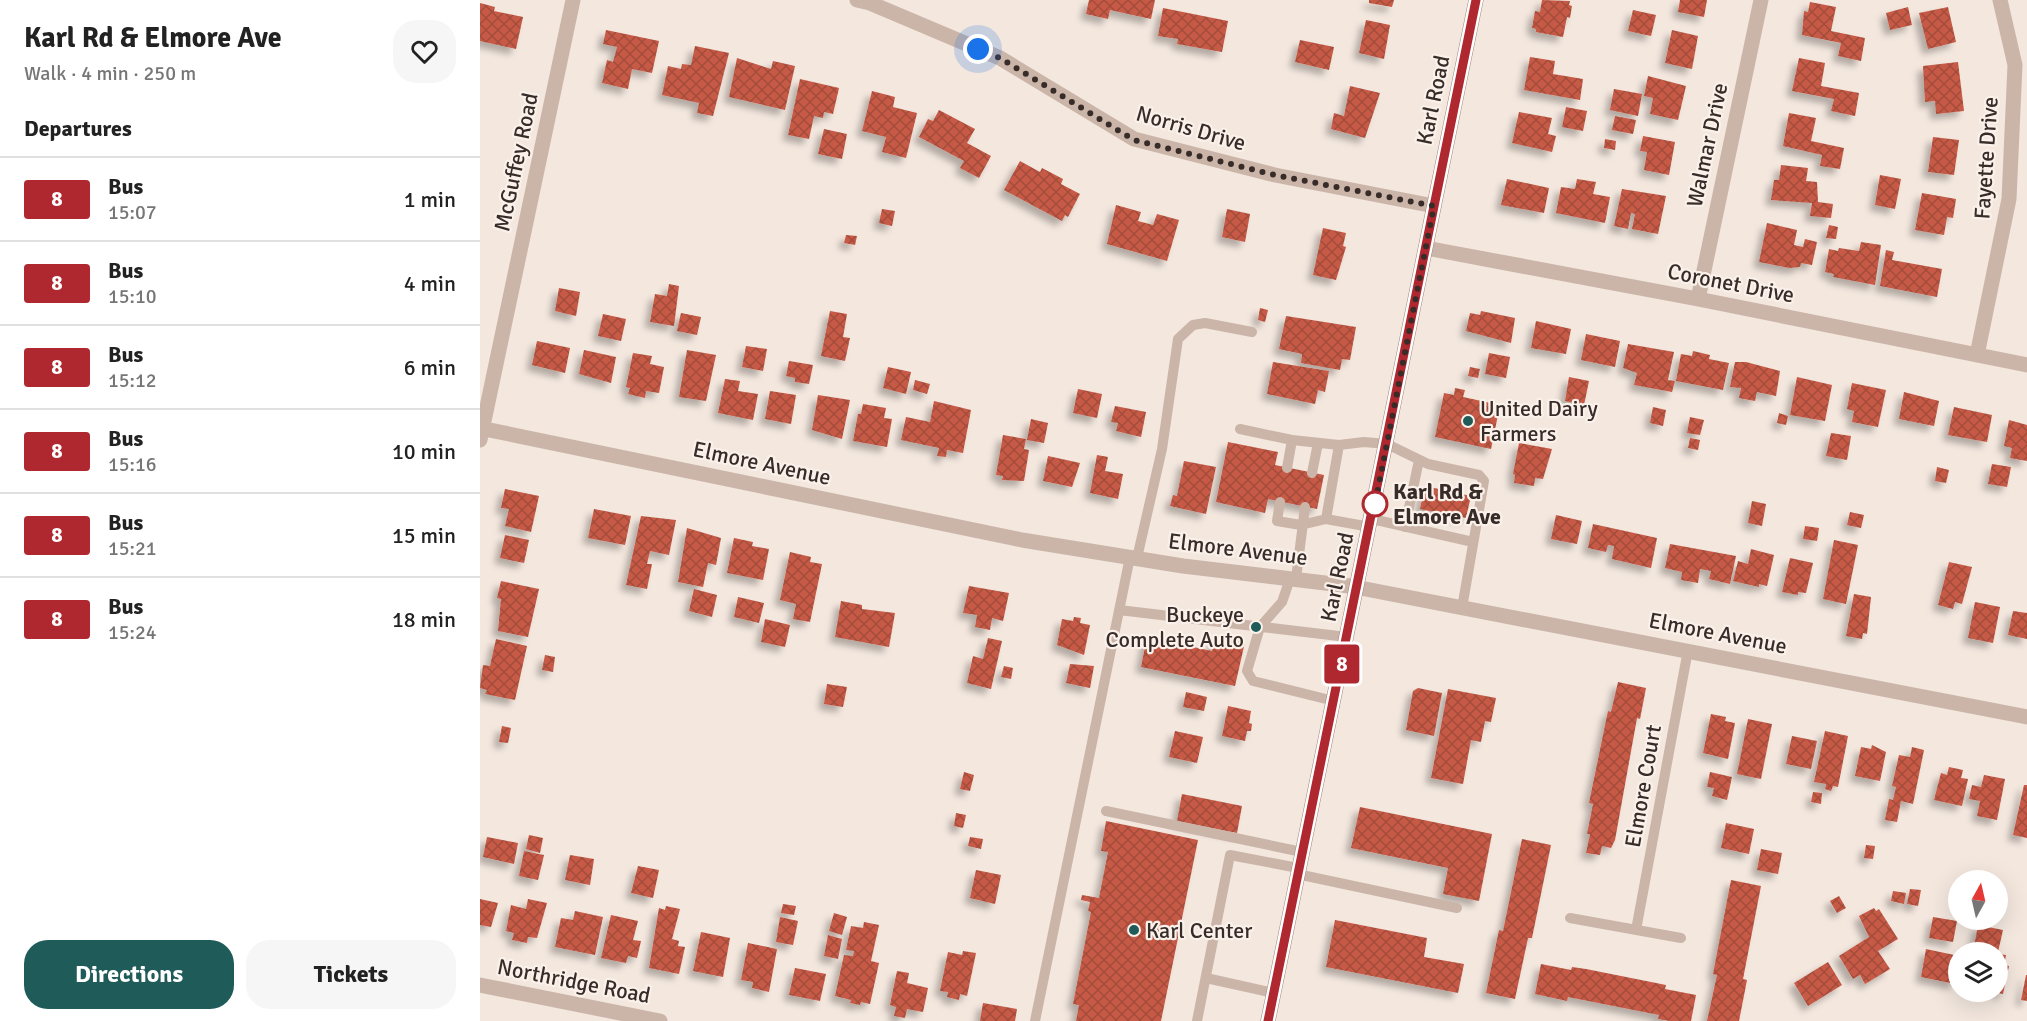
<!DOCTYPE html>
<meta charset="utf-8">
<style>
:root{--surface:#fff;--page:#f6f6f6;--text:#222;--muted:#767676;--line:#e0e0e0;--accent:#1e5b59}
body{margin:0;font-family:Signika,sans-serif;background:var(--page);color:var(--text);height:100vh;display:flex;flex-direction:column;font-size:22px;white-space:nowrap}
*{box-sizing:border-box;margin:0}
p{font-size:20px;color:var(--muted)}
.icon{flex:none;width:33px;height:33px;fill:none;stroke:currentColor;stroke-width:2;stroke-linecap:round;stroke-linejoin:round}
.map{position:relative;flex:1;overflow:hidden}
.panel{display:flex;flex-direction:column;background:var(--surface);width:480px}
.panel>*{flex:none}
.badge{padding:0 12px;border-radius:4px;font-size:21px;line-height:39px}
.needle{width:39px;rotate:8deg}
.controls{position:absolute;left:1468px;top:870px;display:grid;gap:12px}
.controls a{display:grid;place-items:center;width:60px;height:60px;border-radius:50%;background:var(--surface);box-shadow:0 6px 24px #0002;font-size:30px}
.you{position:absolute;width:30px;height:30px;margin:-15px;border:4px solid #fff;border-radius:50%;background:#1a73e8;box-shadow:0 0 0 9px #1a73e833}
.map>.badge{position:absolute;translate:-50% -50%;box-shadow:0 0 0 3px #fff}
h2{padding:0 24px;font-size:22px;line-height:54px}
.round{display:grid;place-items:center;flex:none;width:63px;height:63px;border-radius:24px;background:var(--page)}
.overview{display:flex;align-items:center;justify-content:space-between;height:102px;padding:0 24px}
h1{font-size:28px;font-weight:800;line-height:45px}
.button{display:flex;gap:12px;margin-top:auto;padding:12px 24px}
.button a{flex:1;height:69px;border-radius:24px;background:var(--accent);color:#fff;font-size:24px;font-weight:800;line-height:69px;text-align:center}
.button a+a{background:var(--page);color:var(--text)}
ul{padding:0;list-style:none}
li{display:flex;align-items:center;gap:18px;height:84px;padding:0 24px;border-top:2px solid var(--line)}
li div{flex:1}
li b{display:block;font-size:22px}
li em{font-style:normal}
li .badge{min-width:66px;font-weight:700;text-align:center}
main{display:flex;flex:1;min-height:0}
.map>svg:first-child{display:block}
</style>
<main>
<section class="panel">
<div class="overview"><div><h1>Karl Rd &amp; Elmore Ave</h1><p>Walk · 4 min · 250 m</p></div><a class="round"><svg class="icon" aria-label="heart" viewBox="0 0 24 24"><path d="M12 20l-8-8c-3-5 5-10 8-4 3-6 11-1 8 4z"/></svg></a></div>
<h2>Departures</h2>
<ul>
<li><span class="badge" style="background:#af272f;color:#fff">8</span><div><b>Bus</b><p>15:07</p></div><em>1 min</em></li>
<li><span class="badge" style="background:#af272f;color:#fff">8</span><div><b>Bus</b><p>15:10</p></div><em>4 min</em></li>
<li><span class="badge" style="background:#af272f;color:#fff">8</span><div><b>Bus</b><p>15:12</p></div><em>6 min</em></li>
<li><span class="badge" style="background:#af272f;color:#fff">8</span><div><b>Bus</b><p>15:16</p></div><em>10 min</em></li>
<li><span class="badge" style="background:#af272f;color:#fff">8</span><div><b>Bus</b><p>15:21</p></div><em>15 min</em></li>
<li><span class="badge" style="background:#af272f;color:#fff">8</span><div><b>Bus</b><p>15:24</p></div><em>18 min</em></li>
</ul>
<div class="button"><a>Directions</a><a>Tickets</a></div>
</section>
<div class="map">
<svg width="1547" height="1021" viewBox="0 0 1547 1021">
<defs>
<pattern id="building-cross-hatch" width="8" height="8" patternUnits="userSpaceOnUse" patternTransform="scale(1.5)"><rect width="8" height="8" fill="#c75a47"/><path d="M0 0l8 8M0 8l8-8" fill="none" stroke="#a34b3b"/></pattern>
<filter id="shadow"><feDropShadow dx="-5.5" dy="5.5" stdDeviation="3" flood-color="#0004"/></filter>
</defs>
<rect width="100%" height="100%" fill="#f3e7de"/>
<!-- building -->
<path fill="url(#building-cross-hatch)" filter="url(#shadow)" d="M609 0H675L671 19 630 10 628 19 606 14Z
M889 0H914L912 7 889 3Z
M1062 0 1090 1 1089 5 1092 6 1090 18 1087 17 1083 37 1056 32V29L1052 28 1055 11 1060 12Z
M1200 0H1227L1224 17 1198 12Z
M1330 2 1356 7 1351 31 1385 38 1381 61 1358 56 1361 43 1322 35 1324 11 1328 12Z
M0 3 15 7 14 11 43 17 36 49 0 41Z
M1428 7 1432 25 1410 30 1406 13Z
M1468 7 1476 42 1448 49 1439 13Z
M683 8 748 21 742 52 697 44 698 39 678 36Z
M1153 10 1176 15 1171 36 1148 31Z
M886 20 910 25 904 59 879 53Z
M126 30 179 41 172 73 152 69 148 89 122 83 127 60 133 62 137 47 123 44Z
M1192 30 1218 36 1212 69 1185 63Z
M820 40 854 47 849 70 815 62Z
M215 46 249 53 233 116 217 113 219 103 182 95 188 66 201 69 202 64 211 65Z
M1050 57 1075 61 1073 74 1103 79 1100 100 1044 90Z
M257 58 291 69 293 61 315 66 305 110 249 97Z
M1319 58 1345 63 1341 86 1379 93 1375 116 1351 111 1354 99 1312 91Z
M1478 62 1484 111 1456 114 1455 101 1445 102 1443 66Z
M1168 76 1206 86 1198 120 1170 114 1173 98 1164 96Z
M320 79 359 88 353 114 344 112 343 118 334 116 329 139 308 135Z
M870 86 900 93 885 138 851 129 854 113 864 116Z
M1134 89 1162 94 1158 116 1130 110Z
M392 91 415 97 413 107 437 113 426 158 402 152 406 137 382 131Z
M1086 107 1107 111 1103 131 1082 127Z
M459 110 495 129 487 143 511 156 499 178 480 168 484 161 439 137 448 119 453 121Z
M1039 112 1072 118 1068 134 1076 136 1072 152 1032 143Z
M1309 113 1336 118 1331 141 1364 148 1360 169 1340 166 1342 155 1303 146Z
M1135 116 1156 120 1153 134 1132 130Z
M344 129 367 134 362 159 338 154Z
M1163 136 1195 142 1189 175 1164 170 1167 152 1160 151Z
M1453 137 1479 140 1474 175 1448 172Z
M1125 139 1136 141 1135 150 1124 148Z
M540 161 560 172 562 168 583 179 581 184 600 194 588 217 585 215 582 221 524 190Z
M1301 165 1328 168 1326 181 1337 182 1338 202 1353 204 1351 218 1330 216 1332 203 1291 200 1294 180H1299Z
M1400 175 1421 179 1415 209 1395 205Z
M1027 179 1069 188 1064 213 1021 205Z
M1097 179 1116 182 1113 194 1130 197 1125 223 1076 213 1081 187 1095 189Z
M1142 189 1186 196 1178 234 1152 229 1155 214 1151 213 1148 229 1134 226Z
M1442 193 1476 199 1473 218 1467 217 1464 235 1435 230Z
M636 205 661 212 658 221 673 225 677 214 699 220 687 261 627 244Z
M402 209 415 211 412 226 399 223Z
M747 209 770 214 765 242 742 237Z
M1287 223 1317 230 1314 245 1323 247 1325 239 1337 242 1332 265 1321 263 1320 267 1309 268 1279 262Z
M1349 225 1358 227 1356 239 1346 238Z
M843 228 866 233 863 246 866 247 856 280 833 275Z
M366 235 377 236 375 245 364 243Z
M1381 242 1401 245 1395 285 1353 277 1354 274 1345 272 1349 249 1358 251 1359 248 1379 251Z
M1406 250 1414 252 1412 260 1462 269 1457 297 1400 286Z
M189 284 199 286 194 326 170 322 175 294 187 296Z
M79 288 100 292 96 316 75 311Z
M780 308 788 310 785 322 778 320Z
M350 311 367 314 363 337 370 338 365 361 341 356Z
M1001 311 1035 318 1031 343 986 331 990 313 1000 315Z
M201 313 221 317 217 335 197 331Z
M123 314 146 319 141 341 118 336Z
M806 316 876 327 870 360 862 359 860 370 821 363 822 354 799 349Z
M1056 321 1091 329 1086 354 1051 348Z
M1106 334 1140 341 1135 367 1101 360Z
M57 341 90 348 85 373 52 365Z
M1148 344 1194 352 1188 380 1195 381 1192 392 1154 385 1157 373 1143 368Z
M266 346 287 349 283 371 262 367Z
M104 350 136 357 131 383 99 374Z
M207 350 236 355 226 401 199 397Z
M1213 351 1230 355 1229 359 1249 363 1243 390 1196 381 1201 354 1212 356Z
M153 353 172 356 170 364 184 367 179 393 166 391 165 398 148 394 150 388 146 387Z
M1009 353 1030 357 1026 378 1005 374Z
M309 361 333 365 329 384 315 382V378L306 376Z
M793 362 849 371 845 392 838 390 835 404 787 394Z
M1255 362H1266L1300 371 1296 396 1277 392 1275 401 1259 398 1261 388 1250 387Z
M408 367 431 372 426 394 403 388Z
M990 367 1000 369 998 378 988 376Z
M1089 377 1109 381 1104 405 1085 401Z
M1317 377 1352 385 1345 421 1310 415Z
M245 379 260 381 258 391 278 394 273 420 238 413Z
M435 380 450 384 447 394 433 390Z
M1372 383 1406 390 1398 427 1372 422 1374 411 1367 409Z
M975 388 985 390 983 397 1020 405 1011 449 955 437 964 393 974 395Z
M598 389 622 394 617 418 593 413Z
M290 391 316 395 311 424 285 419Z
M1424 392 1459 401 1454 426 1419 419Z
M338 395 370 400 362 439 332 430Z
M454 401 491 410 483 453 467 450 466 457 457 456 459 448 421 440 426 417 450 422Z
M383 404 406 408 404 418 412 419 407 447 373 441 378 414H381Z
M635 406 666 412 661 437 636 431 638 423 631 422Z
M1173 407 1186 410 1183 426 1170 423Z
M1474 407 1512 415 1507 442 1468 435Z
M1299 413 1308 416 1306 425 1297 423Z
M1210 417 1224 420 1220 435 1207 433Z
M551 419 568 423 564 443 547 440Z
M1529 420 1547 425V461L1530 458 1532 448 1524 446Z
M1351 433 1371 436 1367 460 1346 456Z
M523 435 546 439 544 449 549 450 544 481 522 480 523 476 516 475Z
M1210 438 1220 440 1218 450 1208 448Z
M748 442 798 452 795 465 844 475 837 509 788 499 785 513 736 502Z
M1039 443 1072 449 1063 479 1055 478 1054 486 1034 483 1035 475 1033 474Z
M617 455 628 457 625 471 643 474 638 499 610 493Z
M568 456 600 463 592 487 563 481Z
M704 461 736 467 726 514 690 506 693 495 697 496Z
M1512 464 1531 467 1527 487 1508 484Z
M1457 467 1469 470 1466 483 1455 481Z
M945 486 991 496 986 518 940 509Z
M25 489 59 496 51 532 25 526 29 509 21 508Z
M1272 501 1286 504 1282 526 1268 523Z
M114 509 151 516 145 545 108 538Z
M1370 512 1384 515 1381 528 1367 525Z
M1076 515 1102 521 1097 544 1071 539Z
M161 516 196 520 189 555 170 551 167 564H172L167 589 146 585Z
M1113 524 1177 538 1171 568 1132 559 1134 546 1128 545 1126 552 1108 548Z
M1325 526 1339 528 1337 541 1323 539Z
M207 528 241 538 236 565 228 563 223 587 198 582Z
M25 535 49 540 44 563 20 558Z
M254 538 273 542 272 546 289 549 283 580 247 573Z
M1354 540 1378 545 1366 604 1343 599Z
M1190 544 1256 556 1250 584 1229 579 1231 571 1220 569 1218 583 1201 580 1202 572 1185 568Z
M1271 549 1294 555 1287 586 1279 584V587L1253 581 1258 561 1268 564Z
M310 552 331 557 330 562 342 564 330 622 313 619 316 604 300 600Z
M1310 558 1333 563 1326 593 1318 592V595L1302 592Z
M1469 562 1492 567 1482 604 1475 602 1473 609 1458 605Z
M21 581 59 589 48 637 18 631 21 599 17 598Z
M489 586 529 593 523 621 512 618 510 630 495 627 497 615 483 613Z
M214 589 237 595 232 617 209 611Z
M1374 594 1391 597 1387 634 1383 633 1382 639 1366 636Z
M258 597 284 603 279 623 254 617Z
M361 601 382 605V609L415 613 409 647 355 637Z
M1495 602 1520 607 1513 643 1488 638Z
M1533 611 1547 613V639L1528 635Z
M594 617 601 618 600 623 610 625 604 655 577 645 582 619 593 621Z
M285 619 310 625 305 647 281 642Z
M735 635 765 642 755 686 661 667 667 637 732 651Z
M508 638 522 641 511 689 487 683 493 656 503 659Z
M16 639 47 646 35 700 5 694 7 690 0 688 3 665 10 666Z
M65 655 75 657 73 672 62 670Z
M590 664 614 666 610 688 586 683Z
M524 666 533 668 531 679 521 677Z
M1138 682 1166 688 1160 719 1157 718 1135 840 1131 848 1122 846 1120 855 1106 853 1110 834H1107L1113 804 1109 803 1128 711 1131 712Z
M347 684 367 687 363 707 344 704Z
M938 688 962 693 954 736 926 730 933 691Z
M968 689 1016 698 1011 722 1005 721 1001 742 991 740 983 784 951 778Z
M706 692 727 697 724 711 703 707Z
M748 706 771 711 769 723 772 724 771 731H767L765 741 742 736Z
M1231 714 1246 717 1245 721 1255 723 1248 759 1223 753Z
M1268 719 1292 724 1281 779 1257 774Z
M22 726 31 728 28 743 19 742Z
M695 731 723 737 717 763 689 757Z
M1345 731 1368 736 1358 787 1353 786 1351 791 1345 789 1346 784 1334 782Z
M1312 736 1337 741 1331 769 1306 764Z
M1392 745 1406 752 1400 781 1375 776 1381 747 1391 749Z
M1432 747 1444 750 1433 804 1421 801 1417 822 1405 820 1409 799 1413 800 1416 787 1412 786 1419 755 1430 757Z
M1469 767 1483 770 1481 778 1488 779 1482 806 1454 800 1461 773 1467 775Z
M484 772 494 775 490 791 480 789Z
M1230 772 1252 777 1247 800 1232 796 1234 788 1227 787Z
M1504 775 1525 779 1517 820 1497 816 1500 801 1489 799 1492 785 1501 787Z
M1544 785H1547V838L1533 835Z
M1333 792 1342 793 1341 804 1331 802Z
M702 794 762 806 757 833 697 821Z
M880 807 1012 834 999 901 963 894 968 868 871 848Z
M476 813 486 815 483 828 474 826Z
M626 821 718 840 681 1021H596L599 1005 593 1004 611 912 608 911 610 902 601 900 602 895 619 898 628 852 621 851Z
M1246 823 1274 829 1269 854 1241 848Z
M49 835 63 838 60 853 46 849Z
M7 837 38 843 34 864 3 857Z
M490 837 503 839 501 849 488 846Z
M1042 839 1071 845 1052 938H1048L1035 999 1006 993 1019 930 1023 931Z
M1386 845 1395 846 1393 859 1384 858Z
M1281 849 1302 853 1298 874 1277 870Z
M44 851 64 855 58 880 39 876Z
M90 855 114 859 110 885 85 880Z
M158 866 179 870 173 898 151 893Z
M496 870 521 875 515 904 490 898Z
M1251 880 1281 886 1263 979 1267 980 1259 1021H1227L1237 975 1233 974Z
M1430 889 1441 890 1438 906 1427 904Z
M1413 891 1426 893 1424 904 1411 901Z
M1359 896 1366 908 1357 913 1350 901Z
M0 899 18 903 11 927 0 925Z
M48 899 67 903 57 938 48 937 47 943 32 940 34 933 26 931 31 905 46 909Z
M303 904 316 906 314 915 301 913Z
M186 906 200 909 192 939 199 941 198 946 205 947 199 974 169 968 179 908 185 910Z
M1394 908 1396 911 1399 909 1418 939 1398 951 1410 969 1385 984 1380 975 1373 979 1359 956 1389 937 1379 916Z
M95 911 123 917 115 955 75 947 81 918 93 920Z
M354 913 367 917 362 935 349 931Z
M131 915 158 921 153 940 161 941 157 958 148 956 146 963 121 958Z
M300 917 318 921 313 945 296 942Z
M1453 917 1477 921 1473 942 1449 938Z
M855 920 947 938 944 957 984 964 978 993 846 967Z
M384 922 399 925 391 961 399 963 390 1004 381 1002 380 1005 370 1003 371 1000 355 996 364 955 373 956 374 951 366 950 371 926 383 928Z
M1498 925 1523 930 1518 952 1494 947Z
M221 932 250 938 243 977 213 971Z
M348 935 362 939 358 959 344 956Z
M268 943 297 949 289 992 272 988 273 982 261 980Z
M1446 949 1479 956 1475 984 1441 977Z
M483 951 496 953 487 996 480 994 479 1000 467 997 468 992 460 991 468 952 482 955Z
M1518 954 1526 955 1524 965 1529 966 1523 994 1518 993Z
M1348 962 1362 985 1328 1006 1314 983Z
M1061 964 1091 970 1092 967 1106 969 1186 985 1185 989 1216 995 1211 1021H1190L1178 1019 1179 1015 1088 997 1087 1001 1055 994Z
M315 968 346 974 340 1001 309 995Z
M417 971 429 973 427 983 448 988 443 1012 427 1009 425 1018 414 1016 416 1007 410 1005Z
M1546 975H1547V1001L1541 1000Z
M503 1003 537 1009 535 1021H500Z"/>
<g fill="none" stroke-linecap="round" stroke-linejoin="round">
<!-- lane -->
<path stroke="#cbb5a9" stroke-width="10" d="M760 429 812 440
M807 468 812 440 859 445 884 442 907 444 948 464 999 475 1004 481 982 608
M832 473 838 443
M800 502 797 521 821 525 846 519 859 445
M846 519 890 527
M892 519 993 542
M925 527 939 460
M657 558 682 449 698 339 713 325 725 323 772 332
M810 579 802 602 780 627 767 671 773 681 854 701
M816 579 825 507
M639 610 867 637
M626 811 822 852
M817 874 977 908
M1090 918 1201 938
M1156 930 1208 650
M726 978 794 993
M555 1021 650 557
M717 1021 750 855 818 868"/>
<!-- street -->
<path stroke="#cbb5a9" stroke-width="15" d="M377 0 390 3 520 58 654 139 795 175 954 206
M946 248 1218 299 1547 365
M1218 299 1281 0
M1497 355 1529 199 1535 65 1520 0
M0 428 542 540 703 566 870 586 1547 717
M0 440 93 0
M0 985 180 1021"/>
<!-- secondary -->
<path stroke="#9f847a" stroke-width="15" d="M788 1021 996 0"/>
</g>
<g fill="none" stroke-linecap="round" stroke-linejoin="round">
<defs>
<path id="line" d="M788 1021 996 0"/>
</defs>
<!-- line casing -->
<use href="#line" stroke="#fff" stroke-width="14"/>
<!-- line -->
<use href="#line" stroke="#af272f" stroke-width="9"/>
<!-- walk -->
<path stroke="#382c29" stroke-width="6" stroke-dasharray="0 10.8" d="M498 49 520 58 654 140 795 175 954 206 895 504"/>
</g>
<!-- markers -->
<g fill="#1e5b59" stroke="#faf1ea" stroke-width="2">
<circle cx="988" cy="421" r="6"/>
<circle cx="776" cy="627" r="6"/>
<circle cx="654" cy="930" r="6"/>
</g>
<circle fill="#fff" stroke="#af272f" stroke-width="3" cx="895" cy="504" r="12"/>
<g text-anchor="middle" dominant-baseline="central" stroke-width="4.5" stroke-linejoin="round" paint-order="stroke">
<!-- street labels -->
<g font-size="22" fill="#382c29" stroke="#faf1ea">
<text transform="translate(953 100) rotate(-78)">Karl Road</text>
<text transform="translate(711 128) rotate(16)">Norris Drive</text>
<text transform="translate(1227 145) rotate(-78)">Walmar Drive</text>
<text transform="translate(1506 158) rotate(-86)">Fayette Drive</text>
<text transform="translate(36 162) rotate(-78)">McGuffey Road</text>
<text transform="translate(1251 283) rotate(11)">Coronet Drive</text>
<text transform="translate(282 463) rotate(12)">Elmore Avenue</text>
<text transform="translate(758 549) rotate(7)">Elmore Avenue</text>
<text transform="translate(857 577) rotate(-78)">Karl Road</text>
<text transform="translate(1238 633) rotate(11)">Elmore Avenue</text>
<text transform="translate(1163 786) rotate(-80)">Elmore Court</text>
<text transform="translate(94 981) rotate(11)">Northridge Road</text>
</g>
<!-- poi labels -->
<g font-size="22" fill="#382c29" stroke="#faf1ea" text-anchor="start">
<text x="1000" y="408">United Dairy<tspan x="1000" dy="25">Farmers</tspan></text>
<text x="764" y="614" text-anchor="end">Buckeye<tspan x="764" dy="25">Complete Auto</tspan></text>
<text x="666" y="930">Karl Center</text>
</g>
<!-- stop labels -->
<g font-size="22" font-weight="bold" fill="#382c29" stroke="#faf1ea" text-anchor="start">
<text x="913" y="491">Karl Rd &amp;<tspan x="913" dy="25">Elmore Ave</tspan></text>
</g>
</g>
</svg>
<div class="controls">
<a><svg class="needle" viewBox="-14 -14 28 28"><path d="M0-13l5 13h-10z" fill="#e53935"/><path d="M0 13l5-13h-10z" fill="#767676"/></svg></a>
<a><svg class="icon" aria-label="layers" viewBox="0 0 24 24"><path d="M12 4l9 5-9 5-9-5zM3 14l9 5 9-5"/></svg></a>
</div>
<div class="you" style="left:498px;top:49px"></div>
<b class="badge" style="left:862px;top:664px;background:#af272f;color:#fff">8</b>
</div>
</main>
